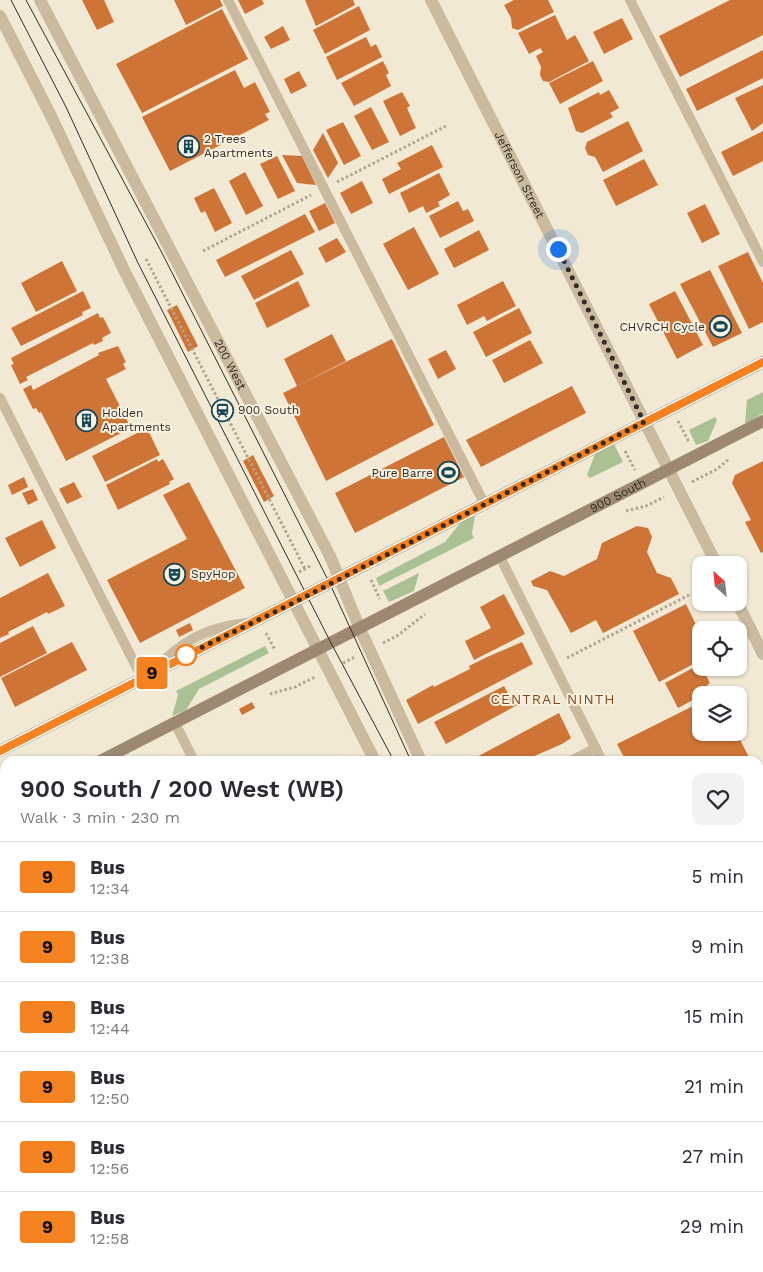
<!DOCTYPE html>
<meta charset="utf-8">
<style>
:root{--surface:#fff;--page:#f2f2f3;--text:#2b2b33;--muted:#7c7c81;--line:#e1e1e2}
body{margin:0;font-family:"Work Sans",sans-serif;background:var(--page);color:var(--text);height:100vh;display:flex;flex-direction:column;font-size:19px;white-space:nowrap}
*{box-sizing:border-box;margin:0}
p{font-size:16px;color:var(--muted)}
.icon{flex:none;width:28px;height:28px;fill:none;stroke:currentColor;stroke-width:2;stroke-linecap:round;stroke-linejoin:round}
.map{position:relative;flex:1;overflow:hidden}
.side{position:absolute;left:0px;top:756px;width:764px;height:516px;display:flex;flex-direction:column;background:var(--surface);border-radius:15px 15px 0 0;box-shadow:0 1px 4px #0004}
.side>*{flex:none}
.badge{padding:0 10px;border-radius:4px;font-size:18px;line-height:32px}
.needle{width:32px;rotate:333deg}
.fabs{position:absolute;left:692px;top:556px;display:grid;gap:10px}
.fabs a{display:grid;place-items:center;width:55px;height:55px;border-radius:10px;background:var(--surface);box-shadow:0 1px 4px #0004;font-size:25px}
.you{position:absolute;width:25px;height:25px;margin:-12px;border:4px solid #fff;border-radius:50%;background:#1a73e8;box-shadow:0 0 0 8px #1a73e833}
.map>.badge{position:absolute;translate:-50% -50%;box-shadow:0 0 0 2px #fff}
.round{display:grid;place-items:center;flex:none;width:52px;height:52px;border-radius:10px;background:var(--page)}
.head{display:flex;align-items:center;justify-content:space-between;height:85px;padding:0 20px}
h1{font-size:24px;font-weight:600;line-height:38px}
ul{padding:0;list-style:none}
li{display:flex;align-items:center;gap:15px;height:70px;padding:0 20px;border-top:1px solid var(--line)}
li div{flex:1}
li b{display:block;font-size:19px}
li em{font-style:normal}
li .badge{min-width:55px;font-weight:700;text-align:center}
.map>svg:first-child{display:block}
</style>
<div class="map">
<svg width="763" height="1272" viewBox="0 0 763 1272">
<rect width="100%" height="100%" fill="#f2e9d4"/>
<!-- green -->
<path fill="#aac194" d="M763 392V413L750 422 745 423 747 400Z
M715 417 717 420 708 441 696 445 689 430Z
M614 444 623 462 590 478 587 475 595 454Z
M475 515 472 534 474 538 379 586 376 578 445 542 461 522Z
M419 573 414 591 389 602 383 591Z
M265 646 269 653 199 689 186 710 172 716 178 695 176 691Z
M763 1097V1189L759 1195V1102Z
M536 1268H624L626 1272H527Z"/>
<!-- building -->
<path fill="#ce7436" d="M82 0H104L114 22 97 30Z
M174 0H220L223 6 186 25Z
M238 0H262L264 4 245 14Z
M305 0H353L355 5 316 26Z
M514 0H548L554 12 518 30 512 28 511 18 504 5Z
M730 0H763V35L680 77 659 36Z
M359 6 370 30 325 54 313 30Z
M222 9 248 59 142 113 116 64Z
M555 15 567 40 575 35 589 61 549 82 543 81 540 75 541 67 536 56 543 52 540 48 529 54 518 33Z
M622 18 633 39 604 54 593 32Z
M283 26 290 40 271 49 264 37Z
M366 37 371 47 376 44 382 57 337 80 326 57Z
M763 50V78L697 111 686 89Z
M383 61 389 73 386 75 391 86 354 106 341 83Z
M593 61 603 81 560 104 549 83Z
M235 70 244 88 255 82 270 112 265 114 269 120 170 171 142 117Z
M299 71 307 86 291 94 284 79Z
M763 85V123L752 131 735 98Z
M609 90 619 108 610 113 613 117 582 133 576 131 568 108 599 92 600 95Z
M402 92 410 106 407 108 416 128 400 136 383 101Z
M371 107 389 142 372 150 354 116Z
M628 121 643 151 603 172 595 157 588 155 585 148 587 142Z
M343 122 361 156 344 165 326 130Z
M763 131V161L733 176 721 152Z
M323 133 338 163 328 178 313 150Z
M432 145 443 167 389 194 382 179 401 169 397 163Z
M282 155 302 156 316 185 297 183Z
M277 156 295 191 278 199 260 164Z
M644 159 658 185 616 206 603 180Z
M245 172 263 206 246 215 229 181Z
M439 173 450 195 438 202 440 206 426 213 423 206 409 213 400 193Z
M362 181 373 203 351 214 340 193Z
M214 188 232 223 215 232 205 211 201 213 194 198Z
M458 201 463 211 468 209 474 221 440 238 429 216Z
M325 203 335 223 319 231 309 211Z
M705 204 720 234 702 243 687 213Z
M305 214 315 232 225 277 216 260Z
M414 227 439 274 408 290 383 244Z
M479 230 489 250 454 268 444 249Z
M337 238 346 252 326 263 318 248Z
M291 250 304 274 254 300 241 276Z
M748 252 763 283V322L749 329 718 266Z
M62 261 77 291 36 312 21 283Z
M710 270 742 333 713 347 680 284Z
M298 281 310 306 267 328 255 303Z
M503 281 516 306 487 321 484 316 467 325 457 305Z
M83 291 91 308 82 312 83 315 21 346 11 328Z
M675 291 703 345 677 359 649 304Z
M177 305 198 346 188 352 167 310Z
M519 308 532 333 486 357 473 332Z
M98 313 100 318 103 317 111 333 102 338 103 341 94 345 93 343 26 377 28 380 20 384 11 365 14 364 11 358Z
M332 334 346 361 297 386 284 359Z
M392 339 434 425 326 481 283 393Z
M530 340 543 363 504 383 492 360Z
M118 346 126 362 123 364 126 369 106 379 131 428 66 461 41 412 39 413 36 408 33 409 23 389 31 385 33 390 99 355 98 353Z
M446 350 456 369 438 379 428 359Z
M572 386 586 413 481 467 466 440Z
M147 428 160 455 105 482 92 456Z
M444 437 464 477 355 533 335 493Z
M253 455 274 496 264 502 243 461Z
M157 459 158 462 163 459 174 479 169 482 170 484 118 510 106 485Z
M763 461V552L761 553 745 522 751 520 732 483 735 475Z
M24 477 28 487 12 495 8 485Z
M74 482 82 497 67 504 59 489Z
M189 482 245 588 140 643 107 580 187 539 163 495Z
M33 489 38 500 28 505 22 493Z
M42 520 56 548 20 567 5 538Z
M637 526 648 528 652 537 647 552 657 573 671 578 679 594 603 633 596 620 571 633 547 590 533 586 531 581 550 571 564 576 597 559 602 543Z
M48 573 65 606 48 614 47 612 8 632 9 634 0 638V598Z
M504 594 525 634 474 660 465 641 491 628 480 607Z
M686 604 701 635V660L659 682 633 631Z
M190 623 193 630 179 637 176 630Z
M33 626 47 653 0 677V643Z
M72 642 87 670 15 707 1 678Z
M522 642 533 664 418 724 406 700 433 685 434 687 470 669 469 666 487 657Z
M700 664 710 683 707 685 710 691 678 708 665 683Z
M504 686 510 697 516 694 521 703 446 744 434 722Z
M252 702 255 708 242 715 239 709Z
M701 702V732H736L751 761H626L617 744Z
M559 713 571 738 562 744 523 761H465L470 759 471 760Z
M763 863V889L759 891V866Z
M5 1081V1108L0 1098V1083Z
M5 1120V1146L0 1136V1122Z
M5 1241V1268H31L33 1272H0V1243Z
M52 1268H86L81 1270 82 1272H54Z
M103 1268H194L185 1272H95Z
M300 1268H346L349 1272H302Z"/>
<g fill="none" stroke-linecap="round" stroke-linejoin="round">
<!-- path -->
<path stroke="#b6a48a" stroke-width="3" stroke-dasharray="2.5 2.5" stroke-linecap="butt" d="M337 182 446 126
M203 251 311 195
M146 259 305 569
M678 421 689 442
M625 451 635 470
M692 482 717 469 729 459
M626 511 646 506 664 497
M299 572 312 565
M371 580 380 599
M266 633 275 650
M383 643 397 636 425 614
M567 658 689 595
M343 663 355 657
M270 694 295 687 315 677
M0 838 5 835"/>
<!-- lane -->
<path stroke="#cabaa0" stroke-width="10" d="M228 0 485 505
M630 0 763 262
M0 398 142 678
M500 557 602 761
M154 670C182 641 206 627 247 623
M175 723 194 761
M571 761 596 748
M0 1192 5 1202
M37 1268 39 1272"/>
<!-- street -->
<g stroke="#cabaa0" stroke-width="12">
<path id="s1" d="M40 0 330 556 360 629 421 761"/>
<path id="s2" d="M431 0 717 565"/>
<path d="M0 16 50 114 124 270 375 761"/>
<path d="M737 602 763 654"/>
<path d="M0 791 5 801"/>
<path d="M247 1268 249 1272"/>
<path d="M639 1268 642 1272"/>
<path d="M676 1268 678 1272"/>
<path d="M461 1272 469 1268"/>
</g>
<!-- secondary -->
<g stroke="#9d8971" stroke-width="12">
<path d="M0 751 763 362"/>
<path id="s3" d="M100 761 763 421"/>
<path d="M0 812 5 810"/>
</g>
<!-- highway -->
<path stroke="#55473a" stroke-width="15" d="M759 1228 763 1223
M713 1272 718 1268"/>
<!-- tram -->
<path stroke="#332b24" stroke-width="1" d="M11 0 66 107 138 263 331 643 394 761
M26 0 161 251 330 584 411 761
M653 1268 655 1272
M668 1268 670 1272"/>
</g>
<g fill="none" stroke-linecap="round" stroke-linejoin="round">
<defs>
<path id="line" d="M0 751 763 362"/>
</defs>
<!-- line casing -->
<use href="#line" stroke="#fff" stroke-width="11"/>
<!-- line -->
<use href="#line" stroke="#f58220" stroke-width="8"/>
<!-- walk -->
<path stroke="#332b24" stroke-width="5" stroke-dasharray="0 9" d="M186 655 293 603 644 422 558 249"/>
</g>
<!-- icons -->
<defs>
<symbol id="building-ring" viewBox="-11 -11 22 22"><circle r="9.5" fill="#faf2e0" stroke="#174857" stroke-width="1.5"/><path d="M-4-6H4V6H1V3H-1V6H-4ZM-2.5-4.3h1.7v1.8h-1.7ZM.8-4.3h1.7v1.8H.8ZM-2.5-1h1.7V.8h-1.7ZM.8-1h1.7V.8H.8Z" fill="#174857"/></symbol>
<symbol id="stadium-ring" viewBox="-11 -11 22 22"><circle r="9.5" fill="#faf2e0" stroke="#174857" stroke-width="1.5"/><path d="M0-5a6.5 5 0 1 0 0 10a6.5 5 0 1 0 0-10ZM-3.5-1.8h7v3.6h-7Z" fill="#174857"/></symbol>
<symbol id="station-ring" viewBox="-11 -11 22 22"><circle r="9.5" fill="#faf2e0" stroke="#174857" stroke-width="1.5"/><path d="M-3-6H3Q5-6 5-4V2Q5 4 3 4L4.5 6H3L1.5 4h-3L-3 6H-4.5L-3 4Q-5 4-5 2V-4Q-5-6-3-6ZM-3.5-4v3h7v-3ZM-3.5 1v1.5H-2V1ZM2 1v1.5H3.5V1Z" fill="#174857"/></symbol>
<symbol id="theatre-ring" viewBox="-11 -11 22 22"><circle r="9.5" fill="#faf2e0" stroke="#174857" stroke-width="1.5"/><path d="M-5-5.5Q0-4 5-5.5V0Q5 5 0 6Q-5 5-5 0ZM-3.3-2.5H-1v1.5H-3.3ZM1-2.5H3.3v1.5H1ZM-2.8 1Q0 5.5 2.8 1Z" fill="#174857"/></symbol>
</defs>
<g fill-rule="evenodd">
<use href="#building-ring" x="176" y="134" width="25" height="25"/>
<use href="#stadium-ring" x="708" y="314" width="25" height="25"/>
<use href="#station-ring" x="210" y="398" width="25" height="25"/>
<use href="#building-ring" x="74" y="408" width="25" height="25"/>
<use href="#stadium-ring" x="436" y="460" width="25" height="25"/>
<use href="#theatre-ring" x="162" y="562" width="25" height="25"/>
</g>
<!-- markers -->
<circle fill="#fff" stroke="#f58220" stroke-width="2.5" cx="186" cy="655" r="10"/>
<g text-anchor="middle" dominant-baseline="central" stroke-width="4" stroke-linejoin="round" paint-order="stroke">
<!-- poi labels -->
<g font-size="12" fill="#332b24" stroke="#faf2e0" text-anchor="start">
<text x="204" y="139">2 Trees<tspan x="204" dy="14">Apartments</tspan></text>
<text x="705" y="327" text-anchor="end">CHVRCH Cycle</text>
<text x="238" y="410">900 South</text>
<text x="102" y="413">Holden<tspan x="102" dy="14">Apartments</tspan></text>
<text x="433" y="473" text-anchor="end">Pure Barre</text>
<text x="191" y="574">SpyHop</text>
</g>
<!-- street labels -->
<g font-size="12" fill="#332b24" stroke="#faf2e0">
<text stroke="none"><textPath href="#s2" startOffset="196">Jefferson Street</textPath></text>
<text stroke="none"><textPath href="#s1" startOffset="411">200 West</textPath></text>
<text stroke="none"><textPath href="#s3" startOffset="582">900 South</textPath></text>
</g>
<!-- neighbourhood labels -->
<g font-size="14" letter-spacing="1" fill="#874518" stroke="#faf2e0">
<text x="553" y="699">CENTRAL NINTH</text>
</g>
</g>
</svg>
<div class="fabs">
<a><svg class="needle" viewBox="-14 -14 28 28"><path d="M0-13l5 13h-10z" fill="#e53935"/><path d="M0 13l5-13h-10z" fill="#7c7c81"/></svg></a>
<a><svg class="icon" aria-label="locate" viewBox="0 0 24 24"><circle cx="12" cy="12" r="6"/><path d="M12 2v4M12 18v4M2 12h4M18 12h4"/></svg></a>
<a><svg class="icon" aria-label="layers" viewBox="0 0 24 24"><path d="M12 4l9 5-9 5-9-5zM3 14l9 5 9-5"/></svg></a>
</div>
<div class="you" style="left:558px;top:249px"></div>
<b class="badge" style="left:152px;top:673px;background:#f58220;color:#111">9</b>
<section class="side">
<div class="head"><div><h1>900 South / 200 West (WB)</h1><p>Walk · 3 min · 230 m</p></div><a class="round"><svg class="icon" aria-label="heart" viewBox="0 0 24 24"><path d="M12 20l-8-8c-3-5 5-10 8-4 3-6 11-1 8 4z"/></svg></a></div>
<ul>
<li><span class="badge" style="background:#f58220;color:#111">9</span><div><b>Bus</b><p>12:34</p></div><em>5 min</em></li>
<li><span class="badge" style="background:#f58220;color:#111">9</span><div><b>Bus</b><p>12:38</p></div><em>9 min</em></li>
<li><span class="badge" style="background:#f58220;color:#111">9</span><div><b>Bus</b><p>12:44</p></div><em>15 min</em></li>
<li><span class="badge" style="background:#f58220;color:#111">9</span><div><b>Bus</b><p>12:50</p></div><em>21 min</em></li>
<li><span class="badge" style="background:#f58220;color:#111">9</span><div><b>Bus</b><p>12:56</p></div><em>27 min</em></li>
<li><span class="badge" style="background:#f58220;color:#111">9</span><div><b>Bus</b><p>12:58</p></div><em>29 min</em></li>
</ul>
</section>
</div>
